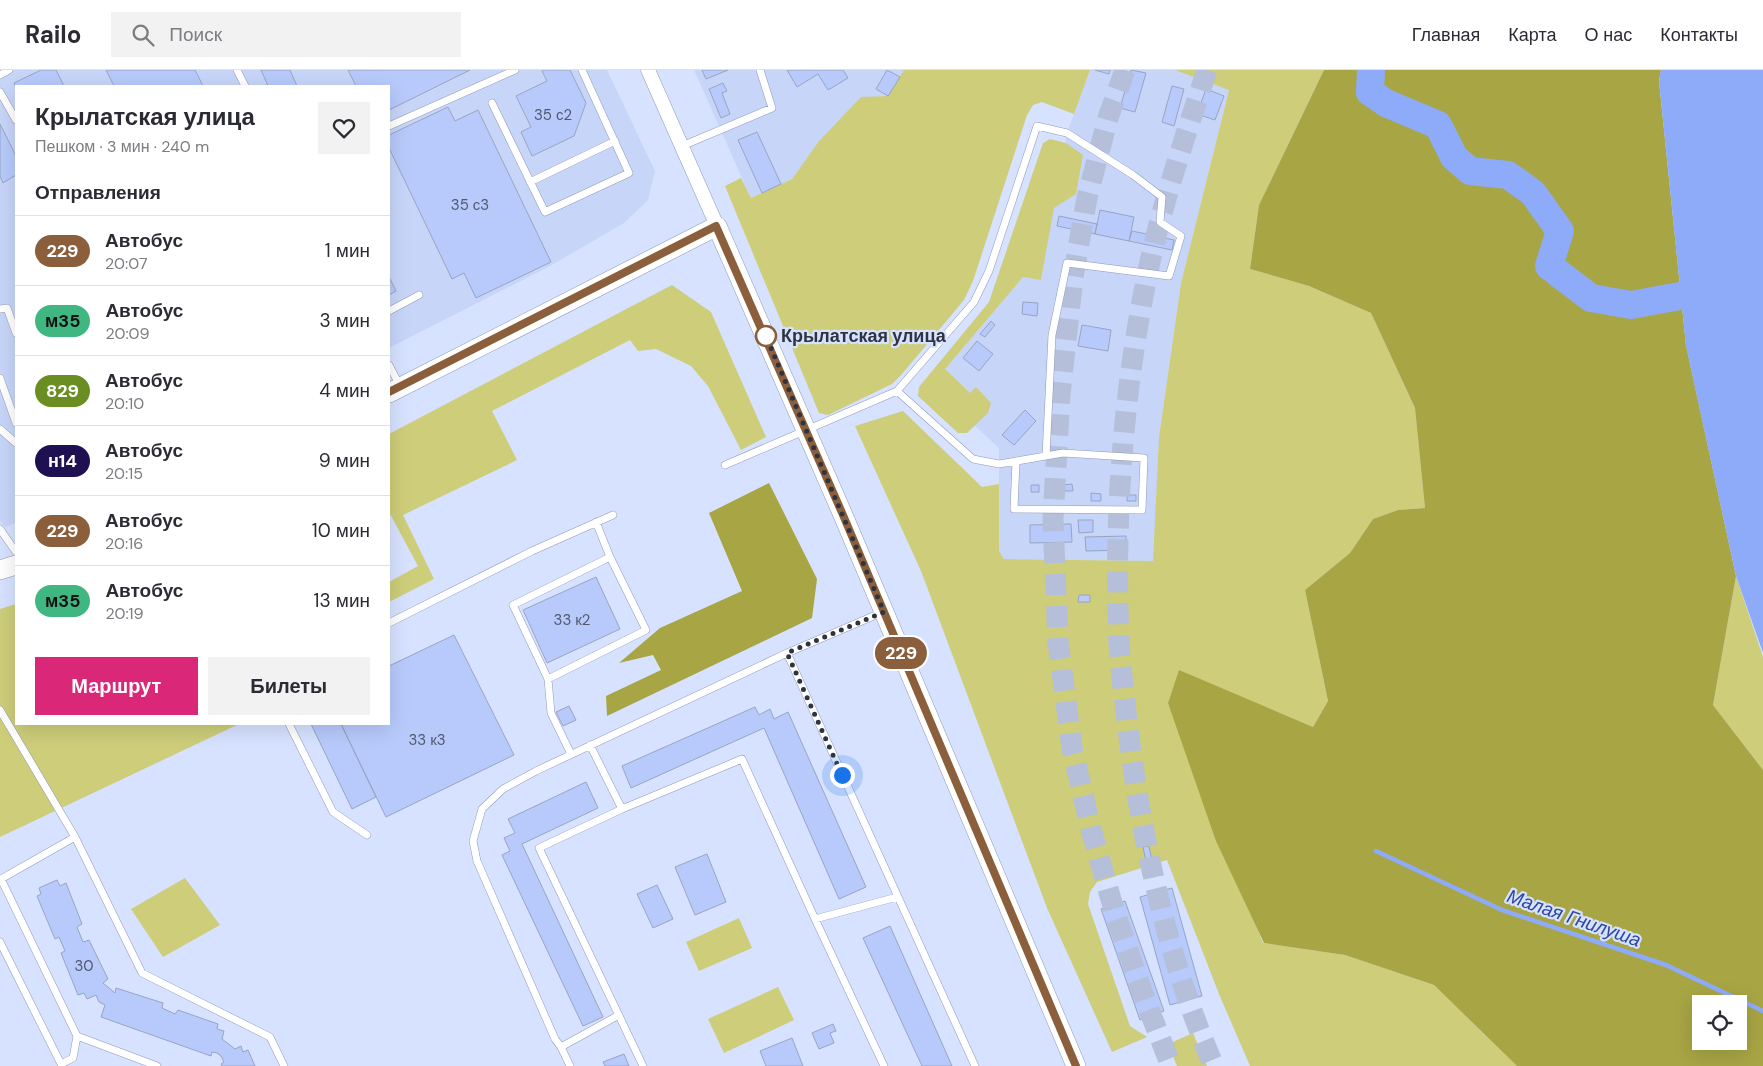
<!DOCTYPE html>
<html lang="ru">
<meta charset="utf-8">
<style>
:root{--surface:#fff;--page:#f2f2f3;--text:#2b2b33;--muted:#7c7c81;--line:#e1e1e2;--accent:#db2777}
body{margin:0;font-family:"DM Sans",sans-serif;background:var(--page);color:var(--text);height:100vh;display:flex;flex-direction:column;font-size:19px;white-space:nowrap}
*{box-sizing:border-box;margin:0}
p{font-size:16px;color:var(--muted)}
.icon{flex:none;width:28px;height:28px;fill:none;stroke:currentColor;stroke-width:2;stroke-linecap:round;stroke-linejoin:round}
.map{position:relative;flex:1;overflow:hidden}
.panel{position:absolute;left:15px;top:15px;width:375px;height:640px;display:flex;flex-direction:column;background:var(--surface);border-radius:0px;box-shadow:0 5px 20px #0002}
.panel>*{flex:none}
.badge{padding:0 10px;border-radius:16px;font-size:18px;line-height:32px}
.fabs{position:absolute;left:1692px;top:925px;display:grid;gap:10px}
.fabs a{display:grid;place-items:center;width:55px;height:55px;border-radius:0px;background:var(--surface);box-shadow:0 5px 20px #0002;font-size:25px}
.you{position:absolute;width:25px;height:25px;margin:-12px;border:4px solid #fff;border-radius:50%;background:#1a73e8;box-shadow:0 0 0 8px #1a73e833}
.map>.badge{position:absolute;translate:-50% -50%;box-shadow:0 0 0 2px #fff}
h2{padding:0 20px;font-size:19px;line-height:45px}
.round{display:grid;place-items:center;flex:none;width:52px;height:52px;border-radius:0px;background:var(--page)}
.overview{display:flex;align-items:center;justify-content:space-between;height:85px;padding:0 20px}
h1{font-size:24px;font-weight:600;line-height:38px}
.cta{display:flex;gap:10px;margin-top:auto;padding:10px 20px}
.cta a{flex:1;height:58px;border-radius:0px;background:var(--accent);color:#fff;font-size:20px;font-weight:600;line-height:58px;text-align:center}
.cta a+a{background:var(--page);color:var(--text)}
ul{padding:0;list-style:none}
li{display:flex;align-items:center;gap:15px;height:70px;padding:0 20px;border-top:1px solid var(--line)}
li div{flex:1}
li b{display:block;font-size:19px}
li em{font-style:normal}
li .badge{min-width:55px;font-weight:700;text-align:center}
header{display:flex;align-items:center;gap:30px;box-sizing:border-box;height:70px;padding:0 25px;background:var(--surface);border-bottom:1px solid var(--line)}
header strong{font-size:24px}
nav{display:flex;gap:28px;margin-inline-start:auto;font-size:18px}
.search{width:350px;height:45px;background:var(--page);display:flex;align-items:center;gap:12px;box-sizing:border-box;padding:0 18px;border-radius:0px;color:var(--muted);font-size:19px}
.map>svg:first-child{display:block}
</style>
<header>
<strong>Railo</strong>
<div class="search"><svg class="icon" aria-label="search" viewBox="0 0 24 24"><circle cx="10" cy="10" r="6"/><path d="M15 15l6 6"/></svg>Поиск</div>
<nav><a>Главная</a><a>Карта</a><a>О нас</a><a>Контакты</a></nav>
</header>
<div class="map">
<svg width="1763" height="996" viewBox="0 0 1763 996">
<rect width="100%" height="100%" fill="#d6e2ff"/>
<!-- built -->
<path fill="#c7d5f9" d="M0 0H607L655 101 648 130 624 153 550 196 389 278V16H16V453L5 457 0 451Z
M694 0H904L888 26 861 28 819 71 792 109 751 128Z
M1090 0H1175L1229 19 1181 213 1159 367 1154 491 1004 489 999 481V378L931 315 1023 207 1041 210 1067 63Z"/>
<!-- green -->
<path fill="#cdcd7a" d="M904 0H1090L1074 44 1042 32 1033 35 1027 45 973 211 964 230 902 304 892 314 828 345 819 343 725 116 741 108 751 128 792 109 819 71 861 27 888 26Z
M1175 0H1324L1259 135 1250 199 1309 216 1371 243 1415 338 1425 438 1398 440 1373 449 1350 483 1305 520 1328 631 1313 657 1179 601 1168 633 1263 873 1345 885 1434 915 1517 996H1250L1219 924 1167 790 1097 812 1090 822 1088 834 1130 956 1147 967 1112 982 1047 838 921 501 855 356 903 341 982 417 999 414V481L1004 489 1153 491 1159 367 1181 213 1229 20Z
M1050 69 1066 73 1083 85 1076 124 1054 138 1041 210 1023 207 945 299 970 323 976 317 991 333 988 343 967 363H958L918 326 919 317 989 232 1043 73Z
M672 215 711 242 766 367 741 380 708 316 691 296 656 279 638 281 630 270 492 341 517 390 403 445 434 509 389 532V512L418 496 389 442V364Z
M1736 506 1763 587V700L1713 635Z
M16 534V654H239L0 767V539Z
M185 808 220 855 163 887 131 839Z
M739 848 752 878 699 901 686 872Z
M778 917 794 950 724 983 708 949Z
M1193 963 1207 996H1177L1168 974Z"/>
<!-- forest -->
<path fill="#a7a544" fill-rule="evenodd" d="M1324 0H1661L1659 11 1686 275 1736 506 1713 635 1763 700V996H1517L1434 915 1345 885 1264 873 1216 771 1168 633 1179 600 1313 657 1328 631 1305 520 1350 483 1373 449 1398 440 1425 438 1415 338 1371 243 1309 216 1250 199 1259 135ZM1701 934H1739V971H1701Z
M769 413 817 509 812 548 607 646 606 626 661 600 653 585 619 593 660 558 742 521 709 443Z"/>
<!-- water -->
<path fill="#8eabfa" d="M1661 0H1763V583L1736 506 1686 276 1659 11Z"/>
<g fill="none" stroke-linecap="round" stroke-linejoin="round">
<!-- stream -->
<path stroke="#8eabfa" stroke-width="4.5" d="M1376 781 1502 840 1666 895 1763 941"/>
<!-- river -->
<path stroke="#8eabfa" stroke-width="28" d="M1371 0 1370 22 1386 33 1438 55 1454 87 1470 101 1508 105 1533 123 1560 161 1549 196 1591 228 1631 235 1696 223 1763 234"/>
</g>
<!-- building -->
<path fill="#b7cafb" stroke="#99a4c0" d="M41 0H56L64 16H16V18L14 13Z
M106 0H195L203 16H114Z
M261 0H290L297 16H268Z
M348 0H470L389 40V16H356Z
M544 0H570L586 33 574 66 532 86 521 62 531 57 516 26 547 11 542 1Z
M702 0H728L706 9Z
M787 0H843L848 8 828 20 818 4 797 17Z
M887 0 900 7 888 26 876 19Z
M1095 0H1110L1109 4Z
M1131 0 1146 3 1135 42 1120 38Z
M723 13 727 21 722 23 730 44 721 48 709 19Z
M1172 16 1184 19 1174 56 1162 52Z
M1206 19 1224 26 1215 50 1197 44Z
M448 37 455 51 478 40 551 192 476 228 464 203 452 209 389 78V65Z
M0 54 16 86V105L3 113 0 106Z
M757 62 781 114 762 123 738 70Z
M1100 140 1134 147 1129 171 1095 164Z
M1059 146 1097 154 1095 164 1057 156Z
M1132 161 1174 170 1172 180 1129 171Z
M389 207 396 221 389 225Z
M1023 232 1038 233 1037 246 1022 244Z
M991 251 995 255 985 267 980 264Z
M1082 255 1111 260 1108 281 1078 276Z
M977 271 993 284 979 301 963 288Z
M1025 340 1036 351 1014 375 1002 365Z
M1072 414 1073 421H1063V415Z
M1031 415H1039V422H1031Z
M1091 423 1101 424V431H1091Z
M1127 425H1136V431H1127Z
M1078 450H1093V462L1079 463Z
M1071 454 1072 472 1030 473V455Z
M1126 466V480L1086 481 1085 467Z
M596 507 620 559 547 593 523 540Z
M1079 525H1090V532H1078Z
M454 565 514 685 386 747 341 654H389V596Z
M569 636 576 650 563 656 556 642Z
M755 637 759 645 770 639 774 649 788 642 866 817 839 829 764 658 631 718 622 696Z
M311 654H341L376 727 352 739Z
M586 712 598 738 522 774 603 947 583 956 502 785 510 781 504 768 515 763 508 749Z
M1086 730 1089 743 1082 745 1078 732Z
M1149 776 1152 791 1146 792 1143 777Z
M707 784 726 832 695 845 675 797Z
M57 810 60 816 66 813 82 854 77 857 83 872 89 870 108 909 103 913 115 923 116 918 163 933 162 938 175 944 178 940 218 954 217 959 224 961 222 969 235 979 241 976 243 982 248 980 255 996H222L221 994 224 992 221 986 217 983 212 982 211 986 101 947 105 935 99 932 96 925 87 929 84 923 78 925 61 883 65 881 59 867 55 869 37 826 41 824 39 818Z
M657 815 673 849 653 858 637 824Z
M1172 818 1202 926 1170 935 1140 827Z
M1125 831 1164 941 1140 950 1101 839Z
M890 856 952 996H922L863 868Z
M833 954 836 961 830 963 834 973 819 979 812 963Z
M792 968 803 996H766L760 981Z
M624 984 629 996H605L603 992Z"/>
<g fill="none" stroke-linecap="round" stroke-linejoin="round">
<!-- primary-tunnel -->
<path stroke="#b5bfd9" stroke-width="21" stroke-dasharray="21 11" stroke-linecap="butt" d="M1125 0 1108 48 1087 128 1073 207 1060 324 1053 450 1058 572 1072 678 1091 759 1114 840 1143 924 1171 996
M1207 0C1184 70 1160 139 1146 211 1122 330 1114 452 1119 573 1120 590 1122 607 1124 624 1130 680 1138 736 1150 791 1165 861 1185 930 1214 996"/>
<defs>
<path id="lane" d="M237 0 245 16
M0 5 9 0
M0 22 16 50
M492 33 545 142 629 103 582 0
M389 56 515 0
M682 76 772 38 760 0
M530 112 615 71
M0 239 7 238 16 263
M389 241 419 225
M389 295 400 316
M0 308 16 353
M897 321 973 389 999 394 1063 383 1144 388 1142 440 1014 439 1016 391
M0 359 16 373
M725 395 897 321 974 232 989 201 1037 56 1067 63 1133 105 1162 127 1160 152 1181 166 1169 206 1067 193 1052 265 1046 386
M0 459 16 482
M389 553 532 481 613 445
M787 583 975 996
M548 609 646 560 610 487 596 452
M0 640 75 767 142 903 270 967 284 996
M289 654 333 742 367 765
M590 675 622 739
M571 684 551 643 548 609 513 535 610 487
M75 767 1 809 77 966 157 996
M815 849 897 827
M0 872 61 994 73 988 77 966
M561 977 619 945
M570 996 561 977 555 969 477 791 473 771 482 739 503 719 536 701 787 583 883 542
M643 996 539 778 622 739 742 689 815 849 884 996"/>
<path id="street" d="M648 0 717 156"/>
<path id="secondary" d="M389 323 717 156 843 445 1076 996
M0 500 16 495"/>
</defs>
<!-- lane casing -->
<use href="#lane" stroke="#8f9ab5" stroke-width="8"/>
<!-- street casing -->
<use href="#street" stroke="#8f9ab5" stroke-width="15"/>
<!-- secondary casing -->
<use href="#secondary" stroke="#8f9ab5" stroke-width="20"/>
<!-- lane -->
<use href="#lane" stroke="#fff" stroke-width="7"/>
<!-- street -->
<use href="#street" stroke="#fff" stroke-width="14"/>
<!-- secondary -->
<use href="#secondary" stroke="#fff" stroke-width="19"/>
</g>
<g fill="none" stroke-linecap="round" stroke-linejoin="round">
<defs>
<path id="line" d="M389 322 716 156 843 445 1076 996"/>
</defs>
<!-- line casing -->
<use href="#line" stroke="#fff" stroke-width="11"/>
<!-- line -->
<use href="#line" stroke="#8b5e3c" stroke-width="8"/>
<!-- walk -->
<path stroke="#2f333f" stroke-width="5" stroke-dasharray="0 9" d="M766 266 765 264 884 542 787 583 842 705"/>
</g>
<!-- markers -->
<circle fill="#fff" stroke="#8b5e3c" stroke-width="2.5" cx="766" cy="266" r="10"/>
<g text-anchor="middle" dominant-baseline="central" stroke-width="4.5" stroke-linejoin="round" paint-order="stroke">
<!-- number labels -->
<g font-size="15" fill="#51596e">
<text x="553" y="45">35 с2</text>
<text x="470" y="135">35 с3</text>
<text x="572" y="550">33 к2</text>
<text x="427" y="670">33 к3</text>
<text x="84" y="896">30</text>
</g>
<!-- stop labels -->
<g font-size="18" font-weight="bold" fill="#2f333f" stroke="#d6e2ff" text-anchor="start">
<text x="781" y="266">Крылатская улица</text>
</g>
<!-- water labels -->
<g font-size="19" font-style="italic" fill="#2e46a0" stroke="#d6e2ff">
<text transform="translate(1574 848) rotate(19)">Малая Гнилуша</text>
</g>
</g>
</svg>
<div class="fabs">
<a><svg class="icon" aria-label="locate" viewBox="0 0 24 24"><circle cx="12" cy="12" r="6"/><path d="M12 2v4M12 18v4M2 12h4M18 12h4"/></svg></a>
</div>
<div class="you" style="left:842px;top:705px"></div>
<b class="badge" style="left:901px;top:583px;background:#8b5e3c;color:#fff">229</b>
<section class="panel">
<div class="overview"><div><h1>Крылатская улица</h1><p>Пешком · 3 мин · 240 m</p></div><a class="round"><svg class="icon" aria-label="heart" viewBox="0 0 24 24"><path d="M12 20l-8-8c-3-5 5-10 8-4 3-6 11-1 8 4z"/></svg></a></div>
<h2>Отправления</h2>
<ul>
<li><span class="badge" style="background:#8b5e3c;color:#fff">229</span><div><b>Автобус</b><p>20:07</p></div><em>1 мин</em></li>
<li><span class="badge" style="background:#40b781;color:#111">м35</span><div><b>Автобус</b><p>20:09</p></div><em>3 мин</em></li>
<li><span class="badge" style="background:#6b8e23;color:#fff">829</span><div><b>Автобус</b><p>20:10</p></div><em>4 мин</em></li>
<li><span class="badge" style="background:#1f1051;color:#fff">н14</span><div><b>Автобус</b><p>20:15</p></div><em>9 мин</em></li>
<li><span class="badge" style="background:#8b5e3c;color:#fff">229</span><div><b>Автобус</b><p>20:16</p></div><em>10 мин</em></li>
<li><span class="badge" style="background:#40b781;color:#111">м35</span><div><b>Автобус</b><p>20:19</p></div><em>13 мин</em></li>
</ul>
<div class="cta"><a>Маршрут</a><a>Билеты</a></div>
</section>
</div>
